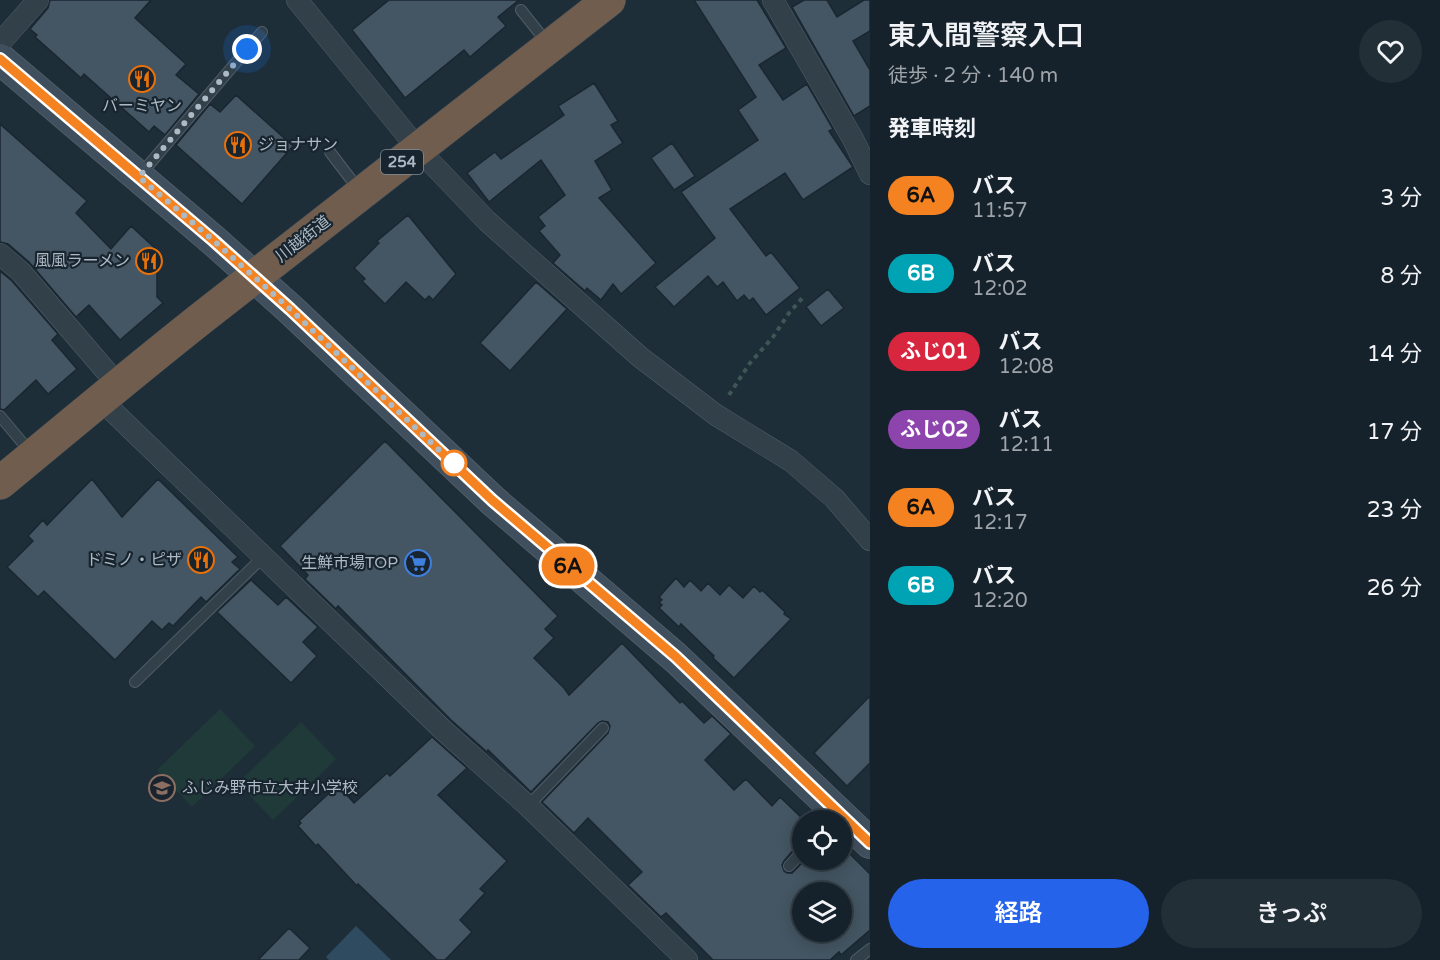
<!DOCTYPE html>
<html lang="ja">
<meta charset="utf-8">
<style>
:root{--surface:#16222b;--page:#232f37;--text:#f1f3f6;--muted:#9ea4a9;--line:#353f47;--accent:#2563eb}
body{margin:0;font-family:"Varela Round","Noto Sans JP",sans-serif;background:var(--page);color:var(--text);height:100vh;display:flex;flex-direction:column;font-size:22px;white-space:nowrap}
*{box-sizing:border-box;margin:0}
p{font-size:20px;color:var(--muted)}
.icon{flex:none;width:33px;height:33px;fill:none;stroke:currentColor;stroke-width:2;stroke-linecap:round;stroke-linejoin:round}
.map{position:relative;flex:1;overflow:hidden}
.details{display:flex;flex-direction:column;background:var(--surface);width:570px}
.details>*{flex:none}
.badge{padding:0 12px;border-radius:20px;font-size:21px;line-height:39px}
.buttons{position:absolute;left:792px;top:810px;display:grid;gap:12px}
.buttons a{display:grid;place-items:center;width:60px;height:60px;border-radius:50%;background:var(--surface);box-shadow:0 3px 15px #0003,0 0 0 2px var(--line);font-size:30px}
.you{position:absolute;width:30px;height:30px;margin:-15px;border:4px solid #fff;border-radius:50%;background:#1a73e8;box-shadow:0 0 0 9px #1a73e833}
.map>.badge{position:absolute;translate:-50% -50%;box-shadow:0 0 0 3px #fff}
h2{padding:0 18px;font-size:22px;line-height:54px}
.round{display:grid;place-items:center;flex:none;width:63px;height:63px;border-radius:32px;background:var(--page)}
.headline{display:flex;align-items:center;justify-content:space-between;height:102px;padding:0 18px}
h1{font-size:28px;font-weight:600;line-height:45px}
.primary-button{display:flex;gap:12px;margin-top:auto;padding:12px 18px}
.primary-button a{flex:1;height:69px;border-radius:36px;background:var(--accent);color:#fff;font-size:24px;font-weight:600;line-height:69px;text-align:center}
.primary-button a+a{background:var(--page);color:var(--text)}
ul{padding:0;list-style:none}
li{display:flex;align-items:center;gap:18px;height:78px;padding:0 18px}
li div{flex:1}
li b{display:block;font-size:22px}
li em{font-style:normal}
li .badge{min-width:66px;font-weight:700;text-align:center}
main{display:flex;flex:1;min-height:0}
.map>svg:first-child{display:block}
</style>
<main>
<div class="map">
<svg width="870" height="960" viewBox="0 0 870 960">
<rect width="100%" height="100%" fill="#1e2e39"/>
<!-- green -->
<path fill="#203a39" d="M220 709 255 746 192 807 157 770Z
M301 722 336 759 273 820 238 783Z"/>
<!-- water -->
<path fill="#2f4b60" d="M356 926 391 960H329L326 957Z"/>
<!-- building -->
<path fill="#445663" stroke="#1a2630" stroke-width="1.5" fill-rule="evenodd" d="M50 0H151L135 18 186 64 176 75 199 94 165 135 154 126 149 132 84 74 81 78 35 37 37 35 30 29 48 8Z
M389 0H519L498 17 506 26 470 57 464 50 405 98 352 30Z
M694 0H757L786 48 759 65 783 100 807 84 833 129 829 131 853 167 803 200 785 173 730 209 766 256 771 252 800 288 766 315 753 298 749 301 744 295 737 301 723 282 717 287 708 276 674 307 655 287 715 238 681 192 758 140 738 110 756 97Z
M804 0H827L837 17 864 0H870V31L853 41 870 70V106L854 116 792 7Z
M594 83 618 121 611 125 623 143 595 161 612 190 599 198 656 263 621 294 613 284 601 300 587 288 585 291 553 263 560 255 539 231 545 226 538 217 565 195 541 160 489 202 467 173 495 152 501 159 564 115 558 106Z
M236 95 293 146 242 204 176 145 210 104 220 112Z
M0 124 87 201 76 213 111 249 131 226 157 250V297L163 303 120 340 89 305 76 317 29 262 8 244 0 242Z
M672 143 695 176 674 190 651 158Z
M408 215 456 274 433 300 429 296 425 300 406 282 385 304 362 281 365 279 354 268 379 243 377 241Z
M0 271 12 281 58 334 52 340 77 369 48 394 36 380 4 410 0 409Z
M536 282 567 309 510 371 480 343Z
M828 289 844 308 821 326 806 307Z
M385 441 558 616 545 629 554 638 534 658 564 688 569 695 622 643 680 703 682 701 704 723 712 716 731 734 705 760 734 790 746 779 772 806 780 797 804 820H802V845L796 847 784 861 782 865 784 871 787 873H792L805 860H842V846L870 874V930L841 955 839 952 830 960H713L666 913 661 917 628 885 642 872 588 818 574 833 542 802 608 733 610 726 608 722 602 721 598 723 531 792 488 750 487 752 451 720 338 606 336 609 305 579 308 575 280 546ZM802 892H842V932H802Z
M92 479 122 517 158 479 238 557 232 562 240 569 206 602 201 597 173 626 169 623 162 630 152 621 115 660 44 591 38 597 7 567 33 541 28 536 43 520 47 525Z
M676 578 684 587 690 580 701 591 708 583 720 595 729 585 743 598 754 586 760 592 762 590 785 612 784 614 791 619 734 678 713 658 714 656 681 624 679 627 659 608 662 605 659 602 662 600 659 597Z
M251 580 278 605 286 597 318 627 303 642 317 656 291 683 217 612Z
M870 696V763L847 786 814 753Z
M432 737 467 768 438 795 507 861 480 889 485 893 460 920 472 932 445 960H437L358 884 357 886 318 844 316 846 298 826 301 823 299 821 338 785 354 803 387 773 390 776Z
M289 928 310 948 299 960H258Z"/>
<g fill="none" stroke-linecap="round" stroke-linejoin="round">
<defs>
<path id="lane" d="M521 10 548 44
M330 152 359 190
M141 174 262 32
M0 416 31 453
M135 682 263 557
M528 806 603 728
M789 866 802 852
M856 960 870 949"/>
<path id="street" d="M297 0 419 150 487 221 640 357 716 415 791 461 834 498 870 540
M773 0 853 139 870 174
M0 43 38 0
M0 254 21 272 118 385
M101 400 443 730 528 806 687 960"/>
<path id="secondary" d="M0 59 213 240 290 309 492 500 676 658 870 843"/>
<path id="highway" d="M0 483C69 426 138 368 208 313 341 208 476 105 609 0"/>
</defs>
<!-- lane casing -->
<use href="#lane" stroke="#505d67" stroke-width="12"/>
<!-- street casing -->
<use href="#street" stroke="#505d67" stroke-width="22"/>
<!-- secondary casing -->
<use href="#secondary" stroke="#505d67" stroke-width="32"/>
<!-- highway casing -->
<use href="#highway" stroke="#3d4a54" stroke-width="34"/>
<!-- path -->
<path stroke="#3e5755" stroke-width="4" stroke-dasharray="4.5 4.5" stroke-linecap="butt" d="M729 395 750 363 773 337 789 313 805 295"/>
<!-- lane -->
<use href="#lane" stroke="#324049" stroke-width="10"/>
<!-- street -->
<use href="#street" stroke="#324049" stroke-width="21"/>
<!-- secondary -->
<use href="#secondary" stroke="#404f5d" stroke-width="30"/>
<!-- highway -->
<use href="#highway" stroke="#705d4e" stroke-width="33"/>
</g>
<g fill="none" stroke-linecap="round" stroke-linejoin="round">
<defs>
<path id="line" d="M0 59 213 240 290 309 492 500 676 657 870 843"/>
</defs>
<!-- line casing -->
<use href="#line" stroke="#fff" stroke-width="14"/>
<!-- line -->
<use href="#line" stroke="#f58220" stroke-width="9"/>
<!-- walk -->
<path stroke="#acbac6" stroke-width="6" stroke-dasharray="0 10.8" d="M247 49 139 177 213 240 290 309 458 468 454 463"/>
</g>
<!-- icons -->
<defs>
<symbol id="restaurant-ring" viewBox="-11 -11 22 22"><circle r="9.5" fill="#18242e" stroke="#e8710a" stroke-width="1.5"/><path d="M-5-6h1v4h1v-4h1v4h1v-4h1v5L-1.5 .5V6h-2V.5L-5-1ZM5-6V6H3V1.5H1.5Q1.5-4 5-6Z" fill="#e8710a"/></symbol>
<symbol id="supermarket-ring" viewBox="-11 -11 22 22"><circle r="9.5" fill="#18242e" stroke="#3f7fe0" stroke-width="1.5"/><path d="M-6-5.5h2.5l.6 2H6L4.5 2H-2.5L-4.4-4H-6ZM-1.5 3.2a1.3 1.3 0 1 0 .1 0ZM3 3.2a1.3 1.3 0 1 0 .1 0Z" fill="#3f7fe0"/></symbol>
<symbol id="school-ring" viewBox="-11 -11 22 22"><circle r="9.5" fill="#18242e" stroke="#8d6e63" stroke-width="1.5"/><path d="M0-5L7-2L0 1L-7-2ZM-4 1L0 2.5L4 1V4Q0 6-4 4Z" fill="#8d6e63"/></symbol>
</defs>
<g fill-rule="evenodd">
<use href="#restaurant-ring" x="127" y="64" width="30" height="30"/>
<use href="#restaurant-ring" x="223" y="130" width="30" height="30"/>
<use href="#restaurant-ring" x="134" y="246" width="30" height="30"/>
<use href="#restaurant-ring" x="186" y="545" width="30" height="30"/>
<use href="#supermarket-ring" x="403" y="548" width="30" height="30"/>
<use href="#school-ring" x="147" y="773" width="30" height="30"/>
</g>
<!-- markers -->
<circle fill="#fff" stroke="#f58220" stroke-width="3" cx="454" cy="463" r="12"/>
<g text-anchor="middle" dominant-baseline="central" stroke-width="4.5" stroke-linejoin="round" paint-order="stroke">
<!-- shield labels -->
<rect fill="#18242e" stroke="#808d98" stroke-width="1.5" x="381" y="150" width="42" height="24" rx="4.5"/>
<g font-size="15" font-weight="bold" fill="#acbac6">
<text x="402" y="162">254</text>
</g>
<!-- poi labels -->
<g font-size="16" fill="#acbac6" stroke="#18242e" text-anchor="end">
<text x="142" y="106" text-anchor="middle">バーミヤン</text>
<text x="258" y="145" text-anchor="start">ジョナサン</text>
<text x="130" y="261">風風ラーメン</text>
<text x="182" y="560">ドミノ・ピザ</text>
<text x="398" y="563">生鮮市場TOP</text>
<text x="182" y="788" text-anchor="start">ふじみ野市立大井小学校</text>
</g>
<!-- street labels -->
<g font-size="16" fill="#acbac6" stroke="#18242e">
<text transform="translate(303 239) rotate(-38)">川越街道</text>
</g>
</g>
</svg>
<div class="buttons">
<a><svg class="icon" aria-label="locate" viewBox="0 0 24 24"><circle cx="12" cy="12" r="6"/><path d="M12 2v4M12 18v4M2 12h4M18 12h4"/></svg></a>
<a><svg class="icon" aria-label="layers" viewBox="0 0 24 24"><path d="M12 4l9 5-9 5-9-5zM3 14l9 5 9-5"/></svg></a>
</div>
<div class="you" style="left:247px;top:49px"></div>
<b class="badge" style="left:568px;top:566px;background:#f58220;color:#111">6A</b>
</div>
<section class="details">
<div class="headline"><div><h1>東入間警察入口</h1><p>徒歩 · 2 分 · 140 m</p></div><a class="round"><svg class="icon" aria-label="heart" viewBox="0 0 24 24"><path d="M12 20l-8-8c-3-5 5-10 8-4 3-6 11-1 8 4z"/></svg></a></div>
<h2>発車時刻</h2>
<ul>
<li><span class="badge" style="background:#f58220;color:#111">6A</span><div><b>バス</b><p>11:57</p></div><em>3 分</em></li>
<li><span class="badge" style="background:#00a3b4;color:#fff">6B</span><div><b>バス</b><p>12:02</p></div><em>8 分</em></li>
<li><span class="badge" style="background:#d7263d;color:#fff">ふじ01</span><div><b>バス</b><p>12:08</p></div><em>14 分</em></li>
<li><span class="badge" style="background:#8e44ad;color:#fff">ふじ02</span><div><b>バス</b><p>12:11</p></div><em>17 分</em></li>
<li><span class="badge" style="background:#f58220;color:#111">6A</span><div><b>バス</b><p>12:17</p></div><em>23 分</em></li>
<li><span class="badge" style="background:#00a3b4;color:#fff">6B</span><div><b>バス</b><p>12:20</p></div><em>26 分</em></li>
</ul>
<div class="primary-button"><a>経路</a><a>きっぷ</a></div>
</section>
</main>
